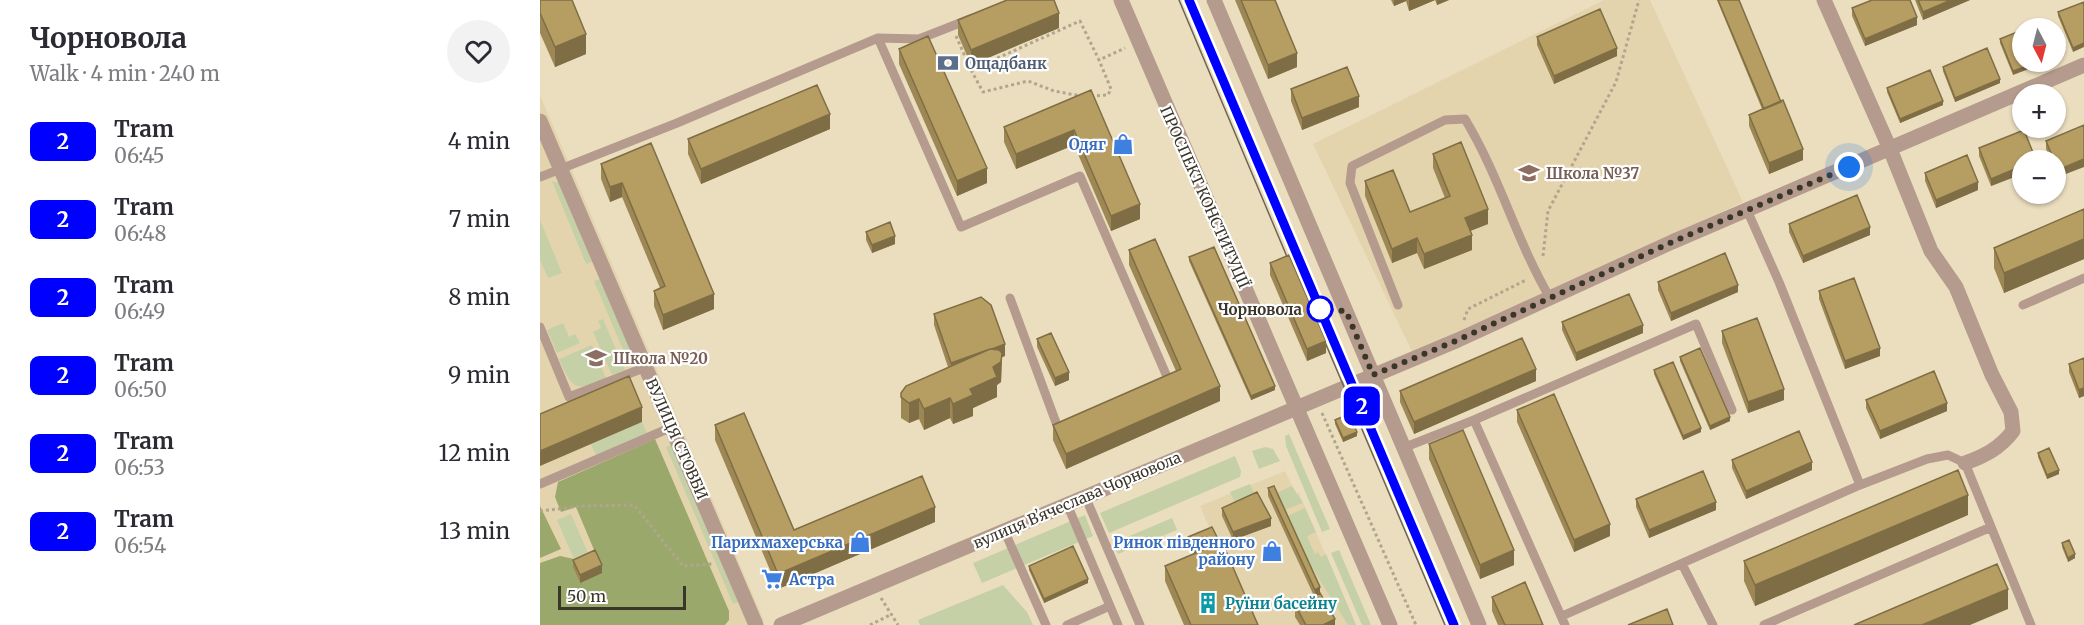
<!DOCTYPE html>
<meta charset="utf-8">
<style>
:root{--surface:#fff;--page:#f2f2f3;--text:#2b2b33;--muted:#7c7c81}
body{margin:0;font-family:Merriweather,serif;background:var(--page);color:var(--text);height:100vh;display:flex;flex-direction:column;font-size:22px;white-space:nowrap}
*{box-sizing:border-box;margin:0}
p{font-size:20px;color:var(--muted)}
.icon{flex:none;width:33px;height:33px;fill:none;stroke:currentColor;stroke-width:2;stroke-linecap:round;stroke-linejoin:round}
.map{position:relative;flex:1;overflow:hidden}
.details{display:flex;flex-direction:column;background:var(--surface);width:540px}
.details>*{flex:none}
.badge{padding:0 12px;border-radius:9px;font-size:21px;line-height:39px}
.needle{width:39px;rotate:173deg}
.tools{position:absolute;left:1472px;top:18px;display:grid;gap:12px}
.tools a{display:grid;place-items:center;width:54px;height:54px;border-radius:50%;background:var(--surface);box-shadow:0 2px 4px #0004;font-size:30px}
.scale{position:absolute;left:18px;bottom:15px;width:128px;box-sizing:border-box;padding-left:6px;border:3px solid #3b362a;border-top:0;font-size:16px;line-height:21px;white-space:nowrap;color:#3b362a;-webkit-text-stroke:4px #fff;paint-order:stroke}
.you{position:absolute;width:30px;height:30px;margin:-15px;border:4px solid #fff;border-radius:50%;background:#1a73e8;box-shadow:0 0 0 9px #1a73e833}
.map>.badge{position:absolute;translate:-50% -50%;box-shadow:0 0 0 3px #fff}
.round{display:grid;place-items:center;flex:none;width:63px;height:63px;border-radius:32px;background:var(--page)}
.summary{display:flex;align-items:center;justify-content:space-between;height:102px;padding:0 30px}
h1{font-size:28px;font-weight:700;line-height:45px}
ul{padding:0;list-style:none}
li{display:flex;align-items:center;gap:18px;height:78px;padding:0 30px}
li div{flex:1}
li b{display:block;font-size:22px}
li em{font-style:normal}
li .badge{min-width:66px;font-weight:700;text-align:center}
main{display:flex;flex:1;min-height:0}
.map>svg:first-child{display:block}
</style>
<main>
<section class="details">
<div class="summary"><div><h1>Чорновола</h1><p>Walk · 4 min · 240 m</p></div><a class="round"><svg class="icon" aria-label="heart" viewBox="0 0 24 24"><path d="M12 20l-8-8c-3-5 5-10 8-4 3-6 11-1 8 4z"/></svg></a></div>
<ul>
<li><span class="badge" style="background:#00f;color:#fff">2</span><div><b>Tram</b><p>06:45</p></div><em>4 min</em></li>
<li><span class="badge" style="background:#00f;color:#fff">2</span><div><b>Tram</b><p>06:48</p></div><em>7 min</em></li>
<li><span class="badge" style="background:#00f;color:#fff">2</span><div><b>Tram</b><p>06:49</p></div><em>8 min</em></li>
<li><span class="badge" style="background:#00f;color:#fff">2</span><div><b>Tram</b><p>06:50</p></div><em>9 min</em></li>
<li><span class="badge" style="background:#00f;color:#fff">2</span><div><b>Tram</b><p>06:53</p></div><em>12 min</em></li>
<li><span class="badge" style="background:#00f;color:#fff">2</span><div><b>Tram</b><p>06:54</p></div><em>13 min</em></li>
</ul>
</section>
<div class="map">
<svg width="1544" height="625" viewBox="0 0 1544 625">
<rect width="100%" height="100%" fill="#ebdebf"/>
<!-- built -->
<path fill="#e4d4ae" d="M1064 0H1110L1203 202 874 356 773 144Z
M0 95 224 621 214 625H0Z
M745 471 756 494 759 493 816 625H711L660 506Z"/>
<!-- green -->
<path fill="#c5d0a6" d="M12 181 19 183 52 262 46 264Z
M0 220 22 273 8 278 0 260Z
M60 279 92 354 89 364 54 281Z
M63 319 85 370 72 375 53 332 61 328 58 321Z
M23 323 29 337 35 334 40 343 17 353 7 330Z
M52 345 66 378C35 392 33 390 19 359Z
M102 422 107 433 56 455 51 444Z
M749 434 790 529 782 532 746 446 745 436Z
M131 445 198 602 193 604 126 447Z
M725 447 733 449 740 461 719 469 712 451Z
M695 456 701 471 700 477 569 533 560 513Z
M710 484 715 495 698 509 690 492Z
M752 486 763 503 742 511 734 494Z
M765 508 776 532 767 536 775 554 778 552 781 557 786 554 816 625H808C786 589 762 555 745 517Z
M31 514 51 560 37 566 17 520Z
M545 515 553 536 442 583 433 563Z
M632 518 637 530 578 554 573 543Z
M799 550 831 625H822L791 553Z
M463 585 487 612 493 625H380L378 620Z"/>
<!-- forest -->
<path fill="#9aa86c" d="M115 439 189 611V620L185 625H0V563L20 556 34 559 37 566 33 568 40 583 57 557 36 507 21 512 15 497 18 482Z
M0 506 21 549 0 558Z"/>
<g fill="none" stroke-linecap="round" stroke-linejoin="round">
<!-- path -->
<path stroke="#b0a68d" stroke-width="3" stroke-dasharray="3 3" stroke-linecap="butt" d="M416 36 431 70 540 21 559 60 585 48
M431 70 443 92 488 81 514 91 541 96
M551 96 568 95 571 89 559 60
M1003 256 1008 211 1076 82 1099 0
M924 320 928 309 986 280
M782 413 876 625
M0 511 44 506 94 505 143 566 173 564
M341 598 358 625
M330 625 352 614"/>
<!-- service -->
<path stroke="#b59b8d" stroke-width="9" d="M338 38 421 227 540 176 628 379 622 382
M0 177 137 123 338 38 379 39 430 19
M1207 210 1239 282 1320 485
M470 298 518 428 524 425
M858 305 810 183 812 166 905 120 925 119C960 177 976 240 1010 298
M1483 305 1544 278
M0 327 29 397 106 367
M934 420 1025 625
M863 448 934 420 1156 324 1192 410
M0 484 132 427
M545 496 600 625
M527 504 578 625
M464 530 506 625
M1142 564 1173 625
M1022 616 1320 485 1387 459 1408 455 1425 463 1491 625
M527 625 570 606
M1224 625 1451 527"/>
<!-- minor -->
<path stroke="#b59b8d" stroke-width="15" d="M674 0 939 625
M1284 0 1350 149 1391 251 1416 287 1452 375 1471 412 1473 431C1460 448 1445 456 1425 463
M0 121 216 625"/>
<!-- tertiary -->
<path stroke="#b59b8d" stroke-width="15" d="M581 0 850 625
M241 625 918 340 1132 242 1544 65"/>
<!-- tram -->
<path stroke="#6c6554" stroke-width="1.5" d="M639 0 753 271
M649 0 663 34
M729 192 793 337
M779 328 905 625"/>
</g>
<!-- wall -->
<path fill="#9d8754" d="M0 0 46 54 15 67 0 33Z
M695 0H735L757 67 728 79Z
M851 0H909L897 5 895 0 869 11 866 1 854 6Z
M1177 0H1199L1263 160 1229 174 1209 126V115L1222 109Z
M1375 0H1430L1383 20Z
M1544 2 1533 52 1518 16V12Z
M1312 8 1377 25 1325 46 1312 16Z
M418 20 519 28 431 65 418 35Z
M1482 30 1473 75 1460 43V39Z
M997 37 1077 56 1014 84 997 45Z
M359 49 447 183 417 196 359 64Z
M1403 67 1460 83 1415 102 1403 71Z
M1347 88 1403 105 1360 123 1347 92Z
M751 89 819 107 762 130 751 101Z
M551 90 600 219 571 231 534 145 476 169 464 142V127Z
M1544 125 1518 177 1515 171V160H1511L1506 149V141Z
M290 129 161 184 148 154V139Z
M111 143 174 309 123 330 114 306V291L120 288 82 197 70 202 61 179V164Z
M1439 148 1496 160H1482V174L1451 186 1439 156Z
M893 154 948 224 930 231 932 250 884 269 877 253 852 263 825 196V181L870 212 905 198 893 168Z
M1385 173 1438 190 1396 208 1385 181Z
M1544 209V259L1464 293 1454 268V248Z
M1249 224 1330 235 1263 263 1249 232Z
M326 232 355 244 332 253 326 240Z
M589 250 680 401 526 469 513 440V425L636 371 589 265Z
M649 257 735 390 711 400 649 261Z
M730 263 786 353 767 361 730 275Z
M1118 282 1198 292 1131 321 1118 290Z
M1279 291 1340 356 1305 369 1279 299Z
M394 314 465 356 462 357 461 382 457 385V397L433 408V416L413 424 410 418 384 430 379 419 369 423 361 418V393L408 367 394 325Z
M1022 322 1103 333 1036 361 1022 330Z
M1182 331 1244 400 1208 413 1182 343Z
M497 339 529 380 515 386 497 347Z
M1140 357 1190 421 1170 430 1140 361Z
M1544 358V396L1539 398 1529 372V364Z
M1114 370 1161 432 1143 440 1114 374Z
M996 381 874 434 860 402V391Z
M1326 400 1407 411 1340 439 1326 408Z
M977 410 1070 536 1034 552 977 422Z
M795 420 817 436 803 442 795 424Z
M175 425 254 530 395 522 238 589 175 440Z
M889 444 974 565 940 579 889 459Z
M1498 453 1519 474 1507 479 1498 457Z
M1192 460 1272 470 1206 499 1192 468Z
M728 488 780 594 795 625H760L755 617V605L774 596 728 496Z
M1096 499 1176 510 1109 538 1096 507Z
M682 508 731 526 693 540 682 516Z
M1428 515 1215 606 1204 581V561Z
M648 537 678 544 718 625H644L625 581V566L653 554 648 544Z
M1522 543 1535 558 1528 562 1522 547Z
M33 560 62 573 40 583 33 568Z
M489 566 548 583 504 603 489 570Z
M952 597 1003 625H958L952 611Z"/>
<!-- shaded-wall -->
<path fill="#7f6e45" d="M854 0H866V1L854 6Z
M869 0H895L869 11Z
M897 0H909L897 5Z
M1411 0H1430L1383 20V12Z
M519 13V28L431 65V50Z
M1377 17V25L1325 46V39Z
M46 34V54L15 67V47Z
M1544 43V47L1533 52V48Z
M1077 48V56L1014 84V76Z
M757 53V67L728 79V65Z
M1519 53V57L1515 58V54Z
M1498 62H1507L1473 75V71Z
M1460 79V83L1415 102V98Z
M819 96V107L762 130V118Z
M1403 101V105L1360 123V119Z
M290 114V129L161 184V169Z
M534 130V145L476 169V154Z
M1263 149V160L1229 174V163Z
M1544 159V167L1518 177V170Z
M1482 166V174L1451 186V179Z
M447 168V183L417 196V181Z
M1438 182V190L1396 208V200Z
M82 183V197L70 202V187Z
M600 204V219L571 231V216Z
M948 209V224L925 233V218Z
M1330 227V235L1263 263V256Z
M932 235V250L884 269V254Z
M355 236V244L332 253V245Z
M877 238V253L852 263V249Z
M1544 239V259L1464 293V273Z
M1198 285V292L1131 321V313Z
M174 294V309L123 330V315Z
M1103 325V333L1036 361V353Z
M786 341V353L767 361V349Z
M465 344V356L462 357 461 382 457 385V397L433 408V416L413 424 411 363Z
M1340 348V356L1305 369V361Z
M996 369V381L874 434V422Z
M529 372V380L515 386V378Z
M680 386V401L526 469V454Z
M735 386V390L711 400V396Z
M1544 388V396L1539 398V390Z
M1244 389V400L1208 413V402Z
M410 398V418L384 430V409Z
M379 399V419L369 423V403Z
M1407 403V411L1340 439V431Z
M102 407V422L0 466V451Z
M1190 417V421L1170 430V426Z
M1161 428V432L1143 440V436Z
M817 432V436L803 442V438Z
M1272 462V470L1206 499V491Z
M1519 470V474L1507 479V475Z
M1428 495V515L1215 606V585Z
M1176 502V510L1109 538V530Z
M395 507V522L238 589V574Z
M731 518V526L693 540V532Z
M1070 524V536L1034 552V540Z
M678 539V547L654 557V550Z
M974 550V565L940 579V565Z
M1535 554V558L1528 562V558Z
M62 565V573L40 583V575Z
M548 579V583L504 603V599Z
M780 587V595L775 598V590Z
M1468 589V609L1430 625H1382Z
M795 619V625H783Z"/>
<!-- building -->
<path fill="#b69d62" stroke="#7f6e45" stroke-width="1.5" d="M0 0H32L46 34 15 47 0 13Z
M467 0H514L519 13 431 50 418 20Z
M701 0H735L757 53 728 65Z
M1178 0H1199L1241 102 1224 109Z
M1332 0H1370L1377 17 1325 39 1312 8Z
M1378 0H1411L1383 12Z
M1544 2V43L1533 48 1518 12Z
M1060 9 1077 48 1014 76 997 37Z
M1505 20 1509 28H1485Z
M1482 30V62H1498L1473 71 1460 39Z
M388 36 447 168 417 181 359 49Z
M1515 44 1519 53 1515 54Z
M1447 48 1460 79 1415 98 1403 67Z
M807 67 819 96 762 118 751 89Z
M1390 70 1403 101 1360 119 1347 88Z
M277 85 290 114 161 169 148 139Z
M551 90 600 204 571 216 534 130 476 154 464 127Z
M1243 100 1263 149 1229 163 1209 115Z
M1544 125V159L1518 170 1515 160H1514L1506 141Z
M1484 130 1496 160H1482V166L1451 179 1439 148Z
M921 142 948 209 925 218 932 235 884 254 877 238 852 249 825 181 853 170 870 212 910 196 893 154Z
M111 143 174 294 123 315 114 291 125 286 82 183 70 187 61 164Z
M1427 155 1438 182 1396 200 1385 173Z
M1317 195 1330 227 1263 256 1249 224Z
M1544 209V239L1464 273 1454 248Z
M350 222 355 236 332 245 326 232Z
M615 239 680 386 526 454 513 425 641 369 589 250Z
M674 247 735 386 711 396 649 257Z
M1185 253 1198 285 1131 313 1118 282Z
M749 255 786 341 767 349 730 263Z
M1314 278 1340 348 1305 361 1279 291Z
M1089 294 1103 325 1036 353 1022 322Z
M441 297 451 305 465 344 452 349H450L411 363 394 314Z
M1217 318 1244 389 1208 402 1182 331Z
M511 333 529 372 515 378 497 339Z
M982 338 996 369 874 422 860 391Z
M1160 348 1190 417 1170 426 1140 357Z
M450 349 459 350 462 353 461 362 453 367 457 377 430 389 433 395 413 404 410 398 384 409 379 399 369 403 361 397V393L366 386Z
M1544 358V388L1539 390 1529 364Z
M1133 362 1161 428 1143 436 1114 370Z
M1394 371 1407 403 1340 431 1326 400Z
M89 376 102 407 0 451V414Z
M1014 394 1070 524 1034 540 977 410Z
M204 413 254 530 382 476 395 507 238 574 175 425Z
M809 414 817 432 803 438 795 420Z
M923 430 974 550 940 565 889 444Z
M1259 431 1272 462 1206 491 1192 460Z
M1509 448 1519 470 1507 475 1498 453Z
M1418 470 1428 495 1215 585 1204 561Z
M1163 471 1176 502 1109 530 1096 499Z
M734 486 780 587 775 590 728 488Z
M717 492 731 518 693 532 682 508Z
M672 527 678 539 654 550 648 537Z
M1529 540 1535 554 1528 558 1522 543Z
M682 542 718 625H651L625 566Z
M533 546 548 579 504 599 489 566Z
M55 550 62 565 40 575 33 560Z
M1457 564 1468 589 1382 625H1314Z
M985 582 1003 625H965L952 597Z
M780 593 795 619 783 625H766L755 605Z
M1127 609 1133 625H1088Z"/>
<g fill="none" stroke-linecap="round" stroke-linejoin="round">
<defs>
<path id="line" d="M649 0 914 625"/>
</defs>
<!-- line casing -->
<use href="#line" stroke="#fff" stroke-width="14"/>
<!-- line -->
<use href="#line" stroke="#00f" stroke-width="9"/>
<!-- walk -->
<path stroke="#3b362a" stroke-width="6" stroke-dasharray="0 10.8" d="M780 309 806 311 833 375 918 340 1132 242 1309 167"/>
</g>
<!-- icons -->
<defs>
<symbol id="bank-bare" viewBox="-9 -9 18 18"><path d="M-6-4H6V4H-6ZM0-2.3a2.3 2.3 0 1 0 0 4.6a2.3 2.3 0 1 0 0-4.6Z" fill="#5c6f8a" stroke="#fff" stroke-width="2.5" paint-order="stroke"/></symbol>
<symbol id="shop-bare" viewBox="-9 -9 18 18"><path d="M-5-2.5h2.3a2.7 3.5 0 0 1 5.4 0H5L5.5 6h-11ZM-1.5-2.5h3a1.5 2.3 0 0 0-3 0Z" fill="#3f7fe0" stroke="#fff" stroke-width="2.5" paint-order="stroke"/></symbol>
<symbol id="school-bare" viewBox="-9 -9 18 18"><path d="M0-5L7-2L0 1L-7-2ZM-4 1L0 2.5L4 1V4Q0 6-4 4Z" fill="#8d6e63" stroke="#fff" stroke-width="2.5" paint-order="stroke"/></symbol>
<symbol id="supermarket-bare" viewBox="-9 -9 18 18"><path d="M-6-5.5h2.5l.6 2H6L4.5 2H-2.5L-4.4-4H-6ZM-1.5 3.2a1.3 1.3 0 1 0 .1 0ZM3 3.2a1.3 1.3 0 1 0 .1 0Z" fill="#3f7fe0" stroke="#fff" stroke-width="2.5" paint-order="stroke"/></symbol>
<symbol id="building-bare" viewBox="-9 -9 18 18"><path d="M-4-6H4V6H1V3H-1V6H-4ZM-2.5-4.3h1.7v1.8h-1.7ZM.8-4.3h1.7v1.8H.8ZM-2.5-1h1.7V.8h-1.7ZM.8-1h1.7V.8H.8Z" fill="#0f9aa8" stroke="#fff" stroke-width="2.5" paint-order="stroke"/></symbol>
</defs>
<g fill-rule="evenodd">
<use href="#bank-bare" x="393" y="48" width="30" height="30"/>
<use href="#shop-bare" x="568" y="129" width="30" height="30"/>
<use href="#school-bare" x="974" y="158" width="30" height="30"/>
<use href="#school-bare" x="41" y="343" width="30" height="30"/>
<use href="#shop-bare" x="305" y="527" width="30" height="30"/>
<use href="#shop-bare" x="717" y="536" width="30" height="30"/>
<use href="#supermarket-bare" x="217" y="564" width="30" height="30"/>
<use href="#building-bare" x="653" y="588" width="30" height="30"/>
</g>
<!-- markers -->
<circle fill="#fff" stroke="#00f" stroke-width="3" cx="780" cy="309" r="12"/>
<g text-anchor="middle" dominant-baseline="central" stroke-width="4.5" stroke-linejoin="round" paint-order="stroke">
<!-- service labels -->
<g font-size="15" font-weight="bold" fill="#4e5e75" stroke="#fff" text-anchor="start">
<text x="425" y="63">Ощадбанк</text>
</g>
<!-- shop labels -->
<g font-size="15" font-weight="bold" fill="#366cbe" stroke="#fff" text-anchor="end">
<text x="566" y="144">Одяг</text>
<text x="303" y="542">Парихмахерська</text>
<text x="715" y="542">Ринок південного<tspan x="715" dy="17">району</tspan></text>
<text x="249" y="579" text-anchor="start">Астра</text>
</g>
<!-- education labels -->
<g font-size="15" font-weight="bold" fill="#785e54" stroke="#fff" text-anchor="start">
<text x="1006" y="173">Школа №37</text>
<text x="73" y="358">Школа №20</text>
</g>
<!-- street labels -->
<g font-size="15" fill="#3b362a" stroke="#fff">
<text transform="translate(665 197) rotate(66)">ПРОСПЕКТ КОНСТИТУЦІЇ</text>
<text transform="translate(137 439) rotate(66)">ВУЛИЦЯ СТОВБИ</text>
<text transform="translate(537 500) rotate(-23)">вулиця Вʼячеслава Чорновола</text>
</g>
<!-- stop labels -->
<g font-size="15" font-weight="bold" fill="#3b362a" stroke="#fff" text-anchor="end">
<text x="762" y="309">Чорновола</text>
</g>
<!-- culture labels -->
<g font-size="15" font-weight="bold" fill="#0d838f" stroke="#fff" text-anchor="start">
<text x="685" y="603">Руїни басейну</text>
</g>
</g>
</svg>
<div class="tools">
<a><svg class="needle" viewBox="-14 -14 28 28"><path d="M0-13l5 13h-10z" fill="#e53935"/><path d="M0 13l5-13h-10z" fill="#7c7c81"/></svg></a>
<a>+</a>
<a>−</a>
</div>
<div class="scale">50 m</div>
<div class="you" style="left:1309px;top:167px"></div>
<b class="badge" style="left:822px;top:406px;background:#00f;color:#fff">2</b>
</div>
</main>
